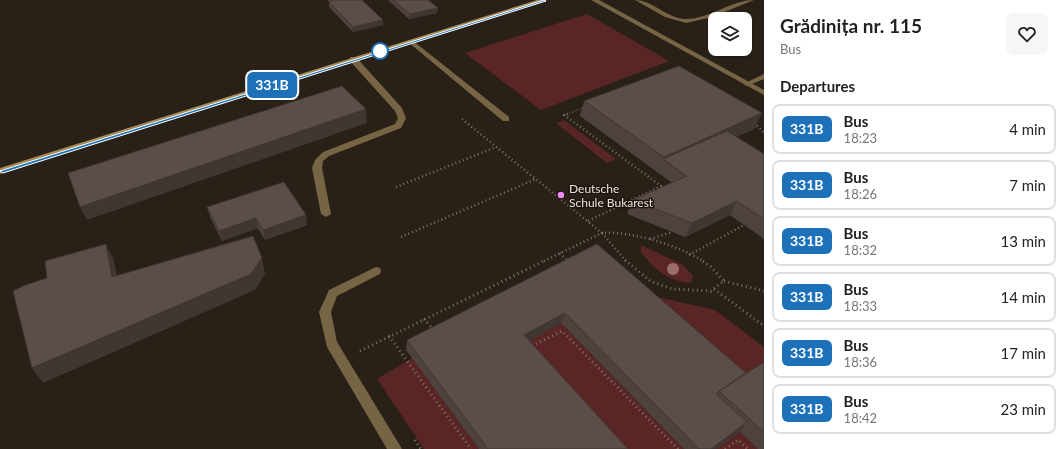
<!DOCTYPE html>
<meta charset="utf-8">
<style>
:root{--surface:#fff;--page:#f6f6f6;--text:#222;--muted:#767676;--line:#e0e0e0}
body{margin:0;font-family:Lato,sans-serif;background:var(--page);color:var(--text);height:100vh;display:flex;flex-direction:column;font-size:15px;white-space:nowrap}
*{box-sizing:border-box;margin:0}
p{font-size:13px;color:var(--muted)}
.icon{flex:none;width:22px;height:22px;fill:none;stroke:currentColor;stroke-width:2;stroke-linecap:round;stroke-linejoin:round}
.map{position:relative;flex:1;overflow:hidden}
.sheet{display:flex;flex-direction:column;background:var(--surface);width:300px}
.sheet>*{flex:none}
.badge{padding:0 8px;border-radius:6px;font-size:14px;line-height:26px}
.fabs{position:absolute;left:708px;top:12px;display:grid;gap:8px}
.fabs a{display:grid;place-items:center;width:44px;height:44px;border-radius:8px;background:var(--surface);box-shadow:0 1px 3px #0004;font-size:20px}
.map>.badge{position:absolute;translate:-50% -50%;box-shadow:0 0 0 2px #fff}
h2{padding:0 16px;font-size:15px;line-height:36px}
.round{display:grid;place-items:center;flex:none;width:42px;height:42px;border-radius:8px;background:var(--page)}
.summary{display:flex;align-items:center;justify-content:space-between;height:68px;padding:0 16px}
h1{font-size:19px;font-weight:700;line-height:30px}
ul{padding:0;list-style:none}
li{display:flex;align-items:center;gap:12px;height:50px;margin:0 8px 6px;padding:0 8px;border:2px solid var(--line);border-radius:8px}
li div{flex:1}
li b{display:block;font-size:15px}
li em{font-style:normal}
li .badge{min-width:44px;font-weight:700;text-align:center}
main{display:flex;flex:1;min-height:0}
.map>svg:first-child{display:block}
</style>
<main>
<div class="map">
<svg width="764" height="449" viewBox="0 0 764 449">
<rect width="100%" height="100%" fill="#292017"/>
<!-- green -->
<path fill="#592625" d="M587 14 669 61 541 110 465 53Z
M564 120 616 159 607 163 556 123Z
M641 245 683 265 693 276 691 283C669 282 654 269 641 252Z
M653 296 715 310 764 347V367L739 383Z
M561 323 684 449H615L522 345Z
M412 358 479 449H424L377 379Z
M740 432 758 449H716Z"/>
<g fill="none" stroke-linecap="round" stroke-linejoin="round">
<!-- path-far2 -->
<path stroke="#7b736b" stroke-width="2" stroke-dasharray="0.5 2" stroke-linecap="butt" d="M565 115 585 107"/>
<!-- path-far1 -->
<path stroke="#7b736b" stroke-width="2.5" stroke-dasharray="1 3" stroke-linecap="butt" d="M568 114 564 115 661 186 588 221
M462 119 602 233 544 261
M754 123 764 132
M396 187 496 147
M401 237 536 179
M650 239 672 232
M560 253 568 261
M689 255 744 225
M626 261 602 233C632 231 677 245 703 261"/>
<!-- path -->
<path stroke="#7b736b" stroke-width="3" stroke-dasharray="1 3.5" stroke-linecap="butt" d="M625 260 650 281 672 289 711 291 724 281 711 267 701 260
M724 281 764 291
M714 289 764 326
M424 319 433 329
M389 336 471 449
M532 346 562 331 678 449
M360 351 546 260
M415 440 421 449
M725 449 738 440 748 449"/>
<!-- lane -->
<path fill="#756545" fill-rule="evenodd" d="M635 0C653 0 667 19 686 19 710 19 731 0 754 0L712 17 686 23 665 17Z
M408 40H412L509 117V121H503L408 42Z
M350 57H356L402 108 406 118 401 128 329 156 323 161 322 168 331 214 326 217 321 214 312 168 315 160 323 152 395 124 398 118 395 111 350 61Z
M764 74V79L747 86 743 84Z
M376 267 380 268 381 271 380 274 337 296 331 312 337 342 402 449H387L327 347 319 312 329 290Z"/>
<!-- street -->
<path fill="#756545" fill-rule="evenodd" d="M591 0H599L764 90V95Z"/>
<!-- secondary -->
<path fill="#a68b57" fill-rule="evenodd" d="M537 0H547L0 174V168Z"/>
</g>
<!-- trees -->
<circle fill="#9b6f68" cx="673" cy="269" r="6"/>
<!-- wall -->
<path fill="#4e423e" d="M327 0H362L383 25 353 32 329 7V2Z
M388 0H428L438 8 437 13 409 19Z
M584 101 762 113 754 129 736 137 764 154V239L730 215 685 237 627 214 632 200 672 183 580 116Z
M207 207 307 225 265 240 258 228 222 241 210 217Z
M597 244 746 373 764 362V449H758L740 432 716 449H684L561 323 530 341 628 449H479L406 350 407 340Z"/>
<!-- shaded-wall -->
<path fill="#403632" d="M438 8 437 13 409 19 410 14Z
M383 20V25L353 32V27Z
M366 109 367 123 87 220 80 207Z
M762 113 754 129 673 166 663 159 664 157Z
M737 201 730 215 685 237 692 223Z
M306 215 307 225 265 240 263 230Z
M256 218 258 228 222 241 219 231Z
M106 244 114 260 120 293 112 277Z
M262 258 265 274 255 290 43 383 32 368Z
M565 313 561 323 522 345 524 335Z
M747 422 740 432 716 449H711Z"/>
<!-- building -->
<path fill="#5b4d48" stroke="#403632" d="M332 0H362L383 20 353 27 329 2 332 1Z
M393 0H428L438 8 410 14Z
M679 66 762 113 664 157 584 101Z
M342 86 366 109 80 207 68 173Z
M727 131 764 154V219L737 201 692 223 632 200 687 176 663 159Z
M284 182 306 215 263 230 256 218 219 231 207 207Z
M253 236 262 258 251 274 32 368 13 291 23 286 47 278 45 261 106 244 112 277Z
M597 244 746 373 719 391 716 394 747 422 711 449H699L565 313 524 335 628 449H488L407 340Z
M764 362V432L719 391Z"/>
<!-- line -->
<path fill="#1d71b8" stroke="#fff" d="M544 0 546 1 3 173 0 171Z"/>
<!-- markers -->
<circle fill="#fff" stroke="#1d71b8" stroke-width="2" cx="380" cy="51" r="8"/>
<circle fill="#ef8bf7" stroke="#1f160e" stroke-width="1.5" cx="561" cy="195" r="4"/>
<g text-anchor="middle" dominant-baseline="central" stroke-width="3" stroke-linejoin="round" paint-order="stroke">
<!-- poi labels -->
<g font-size="12" fill="#e9e2dd" stroke="#1f160e" text-anchor="start">
<text x="569" y="188">Deutsche<tspan x="569" dy="14">Schule Bukarest</tspan></text>
</g>
</g>
</svg>
<div class="fabs">
<a><svg class="icon" aria-label="layers" viewBox="0 0 24 24"><path d="M12 4l9 5-9 5-9-5zM3 14l9 5 9-5"/></svg></a>
</div>
<b class="badge" style="left:272px;top:85px;background:#1d71b8;color:#fff">331B</b>
</div>
<section class="sheet">
<div class="summary"><div><h1>Grădinița nr. 115</h1><p>Bus</p></div><a class="round"><svg class="icon" aria-label="heart" viewBox="0 0 24 24"><path d="M12 20l-8-8c-3-5 5-10 8-4 3-6 11-1 8 4z"/></svg></a></div>
<h2>Departures</h2>
<ul>
<li><span class="badge" style="background:#1d71b8;color:#fff">331B</span><div><b>Bus</b><p>18:23</p></div><em>4 min</em></li>
<li><span class="badge" style="background:#1d71b8;color:#fff">331B</span><div><b>Bus</b><p>18:26</p></div><em>7 min</em></li>
<li><span class="badge" style="background:#1d71b8;color:#fff">331B</span><div><b>Bus</b><p>18:32</p></div><em>13 min</em></li>
<li><span class="badge" style="background:#1d71b8;color:#fff">331B</span><div><b>Bus</b><p>18:33</p></div><em>14 min</em></li>
<li><span class="badge" style="background:#1d71b8;color:#fff">331B</span><div><b>Bus</b><p>18:36</p></div><em>17 min</em></li>
<li><span class="badge" style="background:#1d71b8;color:#fff">331B</span><div><b>Bus</b><p>18:42</p></div><em>23 min</em></li>
</ul>
</section>
</main>
